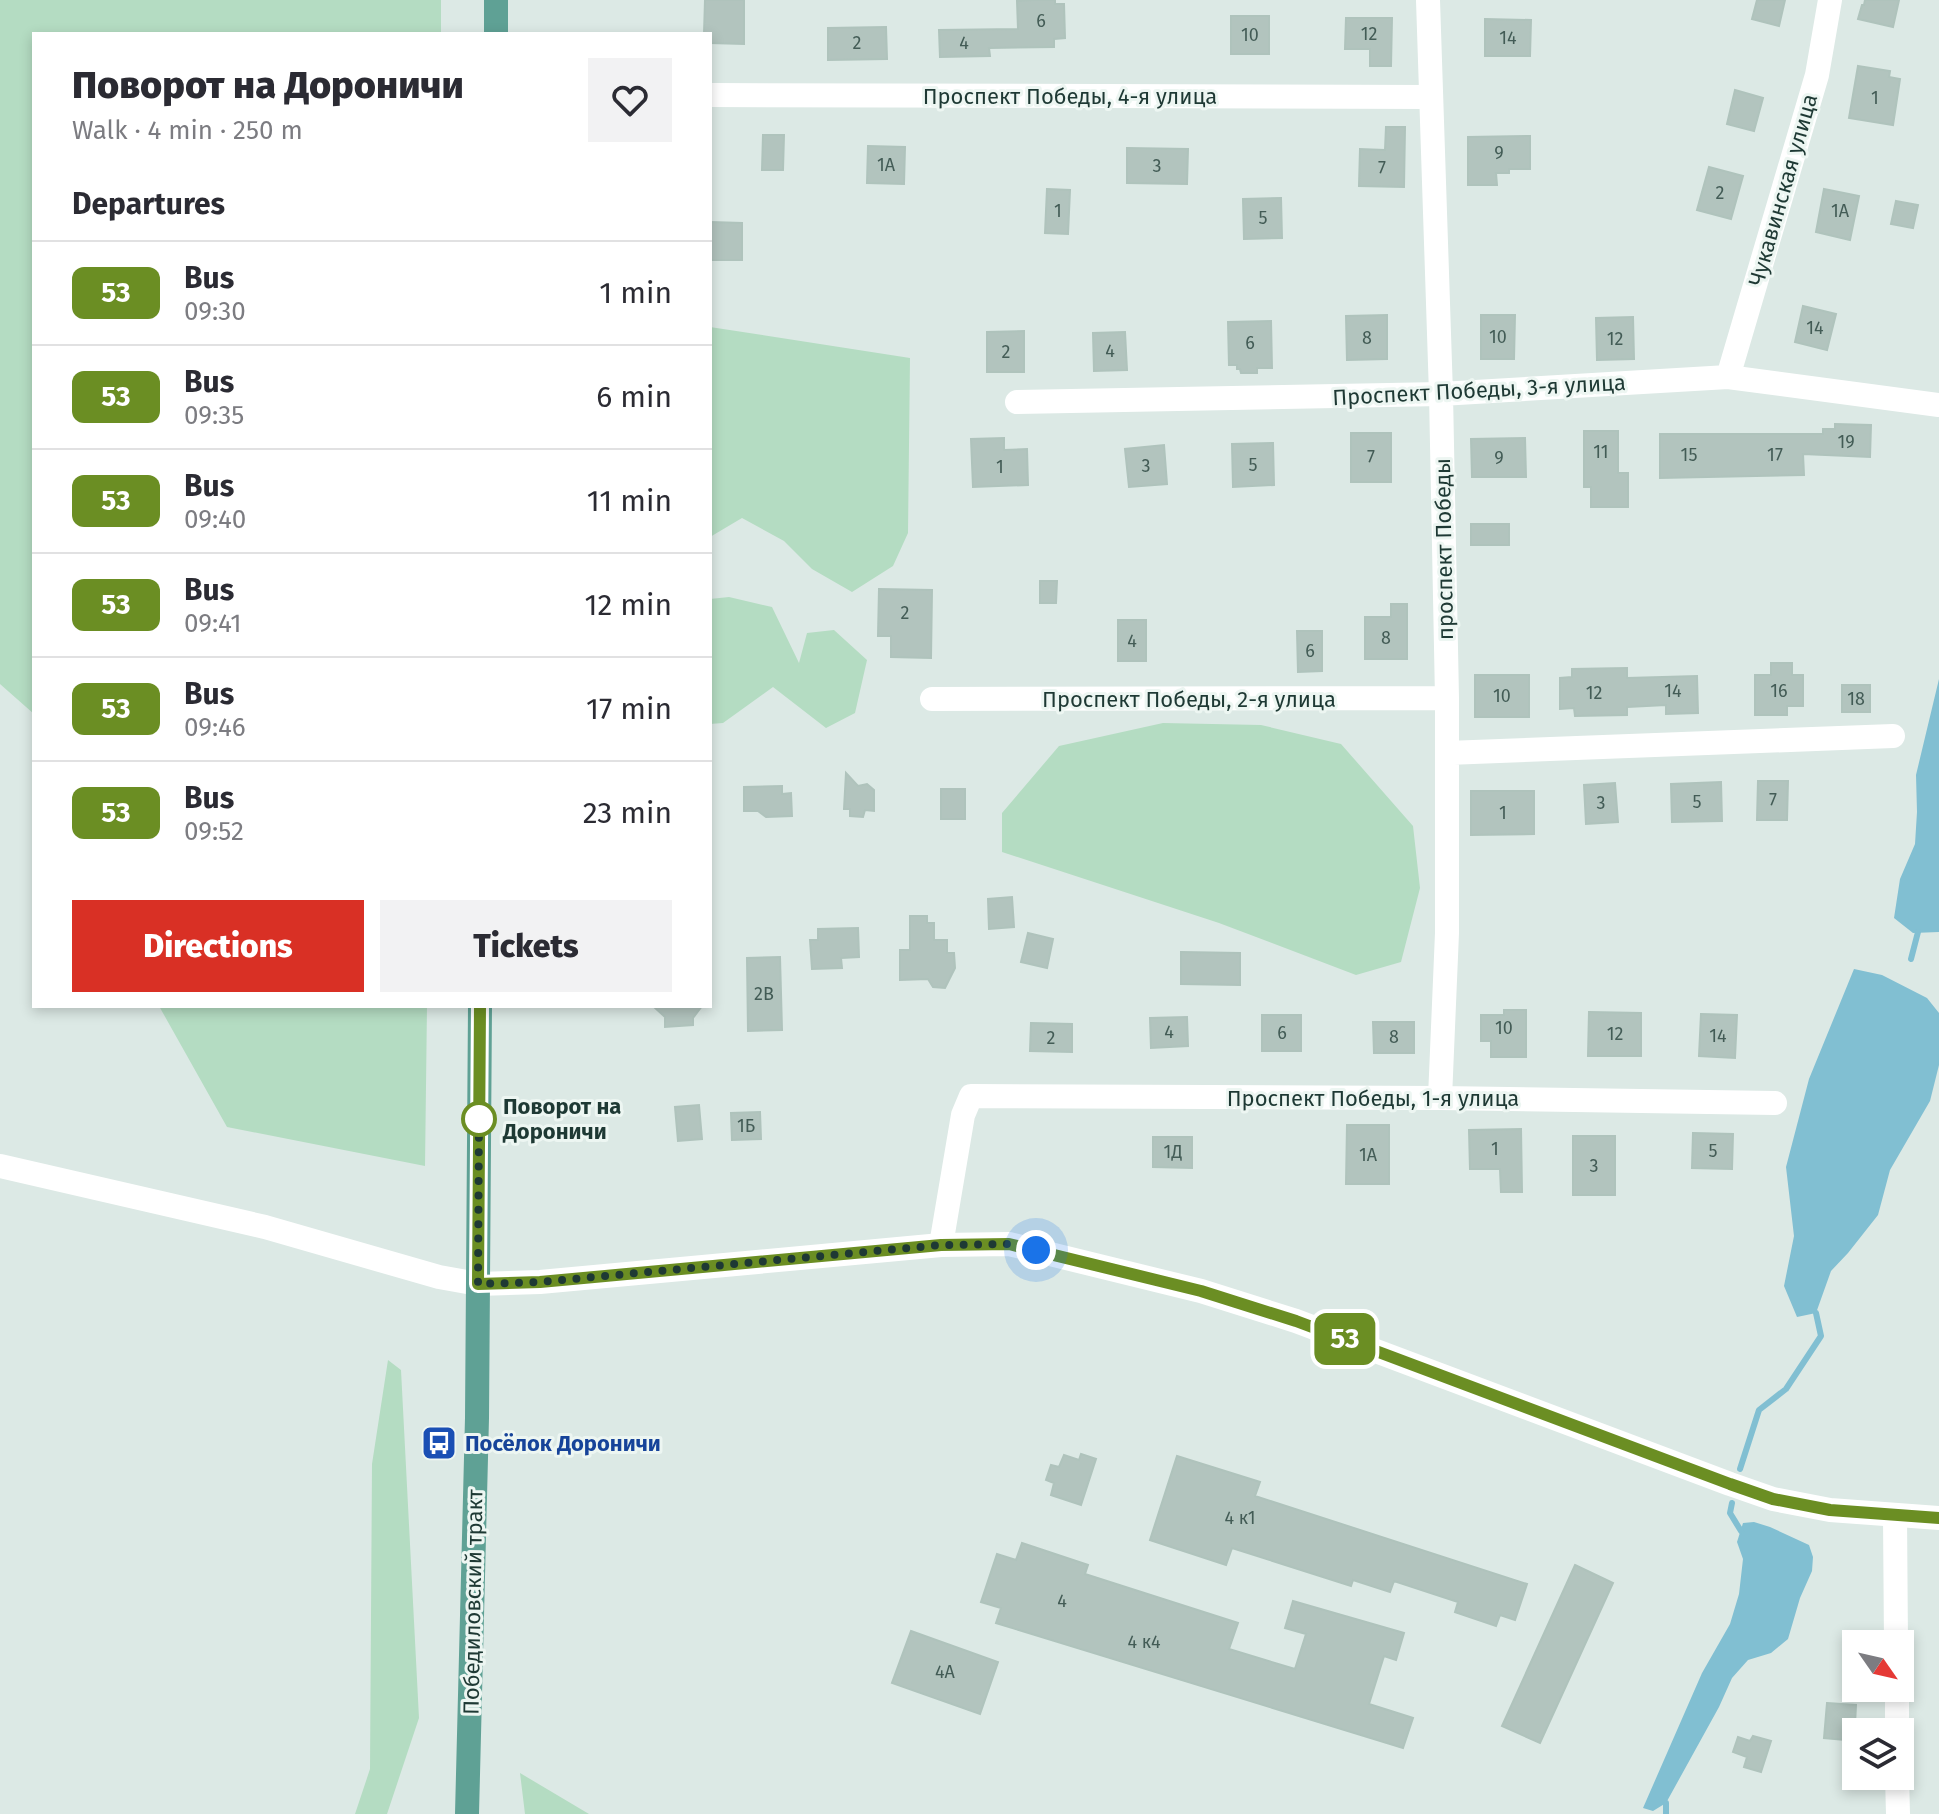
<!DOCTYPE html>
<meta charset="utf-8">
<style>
:root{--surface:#fff;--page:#f2f2f3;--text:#2b2b33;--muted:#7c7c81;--line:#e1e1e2;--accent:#d93025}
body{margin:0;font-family:"Fira Sans",sans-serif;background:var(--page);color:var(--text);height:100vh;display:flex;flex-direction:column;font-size:30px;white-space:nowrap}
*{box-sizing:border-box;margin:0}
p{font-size:26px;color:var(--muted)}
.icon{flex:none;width:44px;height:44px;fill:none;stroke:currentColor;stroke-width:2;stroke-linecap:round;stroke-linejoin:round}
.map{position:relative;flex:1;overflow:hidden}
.sheet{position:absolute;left:32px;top:32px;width:680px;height:976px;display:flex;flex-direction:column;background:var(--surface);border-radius:0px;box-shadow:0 4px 12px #0003}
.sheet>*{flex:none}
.badge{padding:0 16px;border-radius:12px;font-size:28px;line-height:52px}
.needle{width:52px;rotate:124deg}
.controls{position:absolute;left:1842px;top:1630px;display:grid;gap:16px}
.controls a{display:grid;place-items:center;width:72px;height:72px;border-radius:0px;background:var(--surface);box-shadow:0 4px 12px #0003;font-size:40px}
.you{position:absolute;width:40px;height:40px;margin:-20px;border:6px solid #fff;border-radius:50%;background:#1a73e8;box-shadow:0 0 0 12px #1a73e833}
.map>.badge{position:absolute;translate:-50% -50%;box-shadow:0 0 0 4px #fff}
h2{padding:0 40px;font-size:30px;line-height:72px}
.round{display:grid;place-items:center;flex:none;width:84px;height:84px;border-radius:0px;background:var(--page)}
.summary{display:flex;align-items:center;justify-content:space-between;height:136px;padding:0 40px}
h1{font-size:38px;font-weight:800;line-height:60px}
.action{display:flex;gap:16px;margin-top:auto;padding:16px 40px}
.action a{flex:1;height:92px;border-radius:0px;background:var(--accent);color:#fff;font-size:32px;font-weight:800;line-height:92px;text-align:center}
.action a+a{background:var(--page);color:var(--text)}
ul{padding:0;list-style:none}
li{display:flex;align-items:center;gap:24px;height:104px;padding:0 40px;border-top:2px solid var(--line)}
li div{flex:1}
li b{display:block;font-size:30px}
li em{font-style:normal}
li .badge{min-width:88px;font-weight:700;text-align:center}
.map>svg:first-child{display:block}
</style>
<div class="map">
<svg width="1939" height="1814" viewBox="0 0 1939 1814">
<rect width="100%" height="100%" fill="#dce9e5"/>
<!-- green -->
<path fill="#b4dcc2" d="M0 0H441V34H34V714L0 684Z
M710 327 910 358 908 533 893 566 852 592 812 569 784 541 742 518 710 537Z
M729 597 772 607 799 663 807 633 834 630 867 660 855 713 826 728 773 687 723 723 710 724V599Z
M1163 723 1261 725 1341 744 1413 826 1420 888 1401 962 1356 975 1219 923 1002 852V813L1059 746Z
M159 1006H427L425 1166 227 1127Z
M388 1360 401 1370 419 1718 387 1814H355L370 1769 372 1464Z
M520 1773 589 1814H525Z"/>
<!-- water -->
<path fill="#81bfd2" d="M1939 679V932L1913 933 1894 918 1900 879 1915 844 1917 812 1916 775Z
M1854 969 1882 975 1927 998 1939 1013V1065L1930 1101 1890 1170 1878 1215 1848 1253 1831 1271 1816 1313 1797 1317 1784 1286 1794 1236 1786 1167 1809 1079Z
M1754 1522 1770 1527 1809 1545 1813 1557 1812 1571 1800 1598 1788 1639 1771 1653 1748 1660 1732 1678 1719 1707 1666 1803 1653 1811 1643 1808 1702 1673 1730 1624 1739 1594 1743 1559 1737 1542 1743 1523Z"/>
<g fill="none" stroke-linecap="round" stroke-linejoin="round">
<!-- stream -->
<path stroke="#81bfd2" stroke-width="6" d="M1911 959 1918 932
M1740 1469 1759 1410 1786 1389 1821 1336 1816 1313
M1732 1503 1730 1513 1741 1531
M1666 1814V1803"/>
</g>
<!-- building -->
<path fill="#b2c4be" stroke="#afc3bc" stroke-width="2" d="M705 0H744V44L710 43V34H704Z
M1034 0H1055V4H1064L1065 38 1054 39V47L989 48 990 56 940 57 939 30 1018 29 1017 1Z
M1757 0H1785L1779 26 1752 19Z
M1865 0H1899L1893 27 1858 19 1862 5H1864Z
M1231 16H1269V54H1231Z
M1346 18H1392L1391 66H1370V49H1345Z
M1485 19 1531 20 1530 56H1485Z
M886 27 887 59 828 60V28Z
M1858 66 1890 71 1889 77 1900 79 1893 125 1849 118Z
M1735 90 1763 98 1754 131 1727 124Z
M1386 127H1405L1404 187 1359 186 1360 149 1385 150Z
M763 135H784L783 170H762Z
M1530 136V169H1509V173H1496L1497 185H1468V137Z
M868 146 905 147 904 184 867 183Z
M1127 148 1188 149 1187 184 1127 183Z
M1709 167 1743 176 1731 219 1697 210Z
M1047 189 1070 190 1068 234 1045 233Z
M1824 189 1859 196 1850 240 1816 232Z
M1281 198 1282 238 1244 239 1243 199Z
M1896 201 1918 205 1913 228 1891 224Z
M710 222 742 223V260H710Z
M1803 306 1836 314 1827 350 1795 342Z
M1387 315V359L1347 360 1346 316Z
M1481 315H1515L1514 359H1481Z
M1633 317 1634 359 1597 360 1596 318Z
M1271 321 1272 368H1257V373H1241L1240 369H1237V365H1229L1228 322Z
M1024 331V372H987V332Z
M1125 332 1127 370 1094 371 1093 333Z
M1835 424 1871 425 1870 457 1803 454 1804 475 1660 478V434H1823V429H1835Z
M1584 431H1618V473H1628V507H1591V487H1584Z
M1351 433H1391V482H1351Z
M1004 438V450L1027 449 1028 485 973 487 971 439Z
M1525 438 1526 477H1472L1471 439Z
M1273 443 1274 485 1233 487 1232 444Z
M1164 445 1167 484 1129 487 1125 449Z
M1471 524H1509V545H1471Z
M1040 581H1057L1056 603H1040Z
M879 589 932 590 931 658 891 657V636H878Z
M1391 604H1407V659H1365V617H1391Z
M1118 620H1146V661H1118Z
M1297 631H1322V671L1298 672Z
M1771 663H1792V675H1803V706H1787V715H1755V675H1771Z
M1627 668V678L1697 676 1698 713 1666 714V705L1627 707V715L1575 716 1574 708 1560 709V678L1572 677V669Z
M1475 675H1529V717H1475Z
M1842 685H1870V712H1842Z
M846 773 858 786 867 784 874 790V811L865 810 863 817 850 816V809H844Z
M1758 781H1788L1787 820H1757Z
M1721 782 1722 821 1672 822 1671 784Z
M1615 783 1618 822 1586 824 1584 785Z
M782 786V794L791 793 792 816 766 817 758 811H744V787Z
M941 789H965V819H941Z
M1471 791H1534V834L1471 835Z
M1012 897 1014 927 989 929 988 899Z
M910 916H927V923H934V940H947V953H954L955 968 945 988 933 987 928 979 900 980V950H910Z
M858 928 859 957 841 958 842 968 812 969 810 940H818V929Z
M1028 933 1053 939 1047 968 1021 962Z
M1181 952 1240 953V985L1181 984Z
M780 957 782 1030 748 1031 747 958Z
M653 1006H702L693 1018V1025L665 1027V1017Z
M1504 1010H1526V1057H1491V1041H1481V1015H1504Z
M1589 1012 1641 1013V1056H1588Z
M1701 1014 1737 1015 1735 1058 1699 1056Z
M1262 1015H1301V1051H1262Z
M1187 1017 1188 1046 1151 1048 1150 1018Z
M1373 1022H1414V1053H1374Z
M1031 1023 1072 1024V1052L1030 1051Z
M699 1105 702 1139 678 1141 675 1107Z
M760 1112 761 1139 732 1140 731 1113Z
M1347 1125H1389V1184H1346Z
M1521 1129 1522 1192H1501L1500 1169H1470L1469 1130Z
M1693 1133 1733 1134 1732 1169 1692 1168Z
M1573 1136H1615V1195H1573Z
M1153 1137H1192V1168L1153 1167Z
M1081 1454 1096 1459 1081 1505 1051 1495 1054 1483 1046 1480 1051 1465 1059 1467 1064 1455 1079 1460Z
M1177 1456 1260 1482 1255 1496 1527 1584 1515 1620 1500 1615 1496 1626 1455 1612 1458 1602 1394 1581 1390 1592 1353 1580 1351 1586 1232 1548 1226 1565 1150 1540Z
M1022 1543 1088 1565 1085 1574 1238 1623 1229 1649 1295 1669 1306 1634 1285 1628 1293 1601 1404 1633 1396 1660 1384 1656 1369 1704 1413 1718 1403 1748 996 1623 1001 1608 981 1602 997 1554 1016 1560Z
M1575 1565 1613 1583 1540 1743 1502 1726Z
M911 1631 998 1662 980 1714 892 1683Z
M1827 1703 1856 1705 1855 1725 1856 1741 1824 1738Z
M1753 1736 1771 1741 1761 1772 1744 1767 1747 1757 1733 1752 1738 1737 1750 1741Z"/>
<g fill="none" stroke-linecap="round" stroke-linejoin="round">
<!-- minor -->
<path stroke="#fff" stroke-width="24" d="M1428 0 1441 394 1447 698V933L1440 1098
M710 95 1431 97
M1728 377 1817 75 1830 0
M1017 402 1441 394 1728 377 1939 405
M932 699 1447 698
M1447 753 1893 736
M0 1166 265 1227 439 1277 478 1284
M941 1245 963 1115 971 1096 1440 1098 1775 1103
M1895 1516 1896 1644
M1897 1688V1732
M1897 1776 1898 1814"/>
<!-- tertiary -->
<path stroke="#fff" stroke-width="24" d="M478 1284 540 1282 941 1245 1009 1244 1201 1291 1296 1321 1730 1484 1773 1499 1830 1510 1939 1518"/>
<!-- primary -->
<path stroke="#5fa195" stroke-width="24" d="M496 34V0
M467 1814 477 1418 480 1006"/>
</g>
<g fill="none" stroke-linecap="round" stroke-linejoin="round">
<defs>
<path id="line" d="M480 1006 478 1284 540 1282 941 1245 1009 1244 1201 1291 1296 1321 1730 1484 1773 1499 1830 1510 1939 1518"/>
</defs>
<!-- line casing -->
<use href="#line" stroke="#fff" stroke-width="18"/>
<!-- line -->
<use href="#line" stroke="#6b8e23" stroke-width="12"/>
<!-- walk -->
<path stroke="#1e3934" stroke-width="8" stroke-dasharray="0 14.4" d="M479 1119V1114L478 1284 540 1282 941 1245 1009 1244 1036 1250"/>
</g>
<!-- icons -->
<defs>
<symbol id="bus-square" viewBox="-11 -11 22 22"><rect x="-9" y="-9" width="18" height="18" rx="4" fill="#1a4fb4" stroke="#edf6f2"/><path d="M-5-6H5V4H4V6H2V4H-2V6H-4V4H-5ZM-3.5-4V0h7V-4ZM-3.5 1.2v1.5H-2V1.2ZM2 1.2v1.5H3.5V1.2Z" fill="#fff"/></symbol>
</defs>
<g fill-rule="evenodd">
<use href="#bus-square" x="419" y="1423" width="40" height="40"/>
</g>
<!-- markers -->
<circle fill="#fff" stroke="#6b8e23" stroke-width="4" cx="479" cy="1119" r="16"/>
<g text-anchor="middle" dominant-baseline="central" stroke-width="6" stroke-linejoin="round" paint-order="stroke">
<!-- number labels -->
<g font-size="18" fill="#435c56">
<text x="1041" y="21">6</text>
<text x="1369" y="34">12</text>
<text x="1250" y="35">10</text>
<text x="1508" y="38">14</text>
<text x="857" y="43">2</text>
<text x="964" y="43">4</text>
<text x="1875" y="98">1</text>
<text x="1499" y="153">9</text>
<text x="886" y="165">1А</text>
<text x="1157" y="166">3</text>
<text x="1382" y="168">7</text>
<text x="1720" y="193">2</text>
<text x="1058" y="211">1</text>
<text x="1840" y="211">1А</text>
<text x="1263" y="218">5</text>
<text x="1815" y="328">14</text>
<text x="1498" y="337">10</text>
<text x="1367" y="338">8</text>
<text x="1615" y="339">12</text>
<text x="1250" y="343">6</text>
<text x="1110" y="351">4</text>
<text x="1006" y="352">2</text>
<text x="1846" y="442">19</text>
<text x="1601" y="452">11</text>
<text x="1689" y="455">15</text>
<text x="1775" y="455">17</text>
<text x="1371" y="457">7</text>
<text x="1499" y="458">9</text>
<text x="1253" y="465">5</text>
<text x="1146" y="466">3</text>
<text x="1000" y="467">1</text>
<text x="905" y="613">2</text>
<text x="1386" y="638">8</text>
<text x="1132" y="641">4</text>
<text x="1310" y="651">6</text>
<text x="1673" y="691">14</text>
<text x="1779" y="691">16</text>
<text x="1594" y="693">12</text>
<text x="1502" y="696">10</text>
<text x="1856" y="699">18</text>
<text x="1773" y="800">7</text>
<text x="1697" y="802">5</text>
<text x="1601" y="803">3</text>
<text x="1503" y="813">1</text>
<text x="764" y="994">2В</text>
<text x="1504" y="1028">10</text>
<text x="1169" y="1032">4</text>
<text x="1282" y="1033">6</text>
<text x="1615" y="1034">12</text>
<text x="1718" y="1036">14</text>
<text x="1394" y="1037">8</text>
<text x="1051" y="1038">2</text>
<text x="746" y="1126">1Б</text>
<text x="1495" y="1149">1</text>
<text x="1713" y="1151">5</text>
<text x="1173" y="1152">1Д</text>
<text x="1368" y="1155">1А</text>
<text x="1594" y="1166">3</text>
<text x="1240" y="1518">4 к1</text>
<text x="1062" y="1601">4</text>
<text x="1144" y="1642">4 к4</text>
<text x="945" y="1672">4А</text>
</g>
<!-- street labels -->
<g font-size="22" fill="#1e3934" stroke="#edf6f2">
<text x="1070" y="96">Проспект Победы, 4-я улица</text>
<text transform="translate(1783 190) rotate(-74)">Чукавинская улица</text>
<text transform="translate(1479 390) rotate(-3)">Проспект Победы, 3-я улица</text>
<text transform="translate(1444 549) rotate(-91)">проспект Победы</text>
<text x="1189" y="699">Проспект Победы, 2-я улица</text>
<text x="1373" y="1098">Проспект Победы, 1-я улица</text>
<text transform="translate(473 1602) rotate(-89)">Победиловский тракт</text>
</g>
<!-- stop labels -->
<g font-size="22" font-weight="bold" fill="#1e3934" stroke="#edf6f2" text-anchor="start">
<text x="503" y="1106">Поворот на<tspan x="503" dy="25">Дороничи</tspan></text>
</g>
<!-- transit labels -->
<g font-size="22" font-weight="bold" fill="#164399" stroke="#edf6f2" text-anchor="start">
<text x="465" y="1443">Посёлок Дороничи</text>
</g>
</g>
</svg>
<div class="controls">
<a><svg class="needle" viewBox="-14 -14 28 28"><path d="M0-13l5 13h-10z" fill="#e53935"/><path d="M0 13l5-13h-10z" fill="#7c7c81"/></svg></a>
<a><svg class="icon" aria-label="layers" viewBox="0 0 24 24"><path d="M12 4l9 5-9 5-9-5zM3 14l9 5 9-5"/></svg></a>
</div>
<div class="you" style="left:1036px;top:1250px"></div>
<b class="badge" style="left:1345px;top:1339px;background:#6b8e23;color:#fff">53</b>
<section class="sheet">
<div class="summary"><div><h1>Поворот на Дороничи</h1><p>Walk · 4 min · 250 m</p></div><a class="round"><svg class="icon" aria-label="heart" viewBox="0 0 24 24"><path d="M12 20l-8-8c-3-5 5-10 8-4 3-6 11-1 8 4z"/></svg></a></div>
<h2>Departures</h2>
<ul>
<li><span class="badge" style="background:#6b8e23;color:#fff">53</span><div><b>Bus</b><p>09:30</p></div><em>1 min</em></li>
<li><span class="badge" style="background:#6b8e23;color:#fff">53</span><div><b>Bus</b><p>09:35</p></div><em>6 min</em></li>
<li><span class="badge" style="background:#6b8e23;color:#fff">53</span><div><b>Bus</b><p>09:40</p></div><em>11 min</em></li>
<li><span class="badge" style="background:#6b8e23;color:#fff">53</span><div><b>Bus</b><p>09:41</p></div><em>12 min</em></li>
<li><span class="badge" style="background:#6b8e23;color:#fff">53</span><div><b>Bus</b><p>09:46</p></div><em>17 min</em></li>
<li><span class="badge" style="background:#6b8e23;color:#fff">53</span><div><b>Bus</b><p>09:52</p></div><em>23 min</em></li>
</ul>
<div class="action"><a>Directions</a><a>Tickets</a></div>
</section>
</div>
